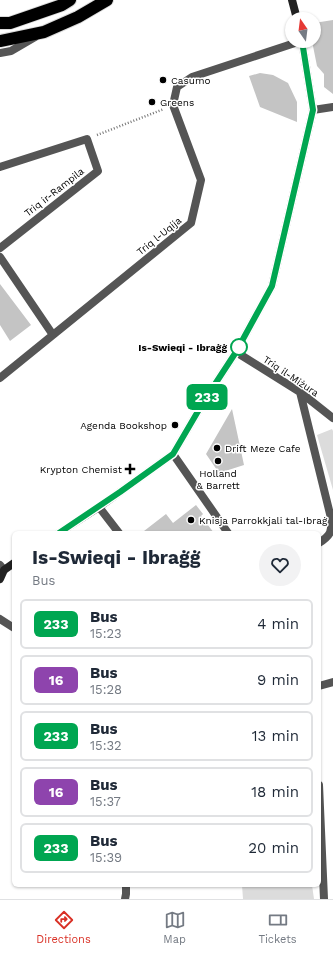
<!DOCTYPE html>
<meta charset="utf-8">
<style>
:root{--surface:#fff;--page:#f2f2f3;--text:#1f2937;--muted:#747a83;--line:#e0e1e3;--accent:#d93025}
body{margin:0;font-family:"Work Sans",sans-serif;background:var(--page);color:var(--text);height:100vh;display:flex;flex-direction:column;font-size:15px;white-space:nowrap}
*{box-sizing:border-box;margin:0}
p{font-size:13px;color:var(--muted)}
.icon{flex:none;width:22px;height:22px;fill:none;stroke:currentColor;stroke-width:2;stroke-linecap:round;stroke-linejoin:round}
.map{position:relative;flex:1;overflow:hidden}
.sheet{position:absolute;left:12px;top:531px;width:309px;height:356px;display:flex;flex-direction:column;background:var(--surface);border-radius:6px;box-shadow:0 1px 3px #0004}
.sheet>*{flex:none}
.badge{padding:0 8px;border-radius:6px;font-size:14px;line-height:26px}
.needle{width:26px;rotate:346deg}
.controls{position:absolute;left:285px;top:12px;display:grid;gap:8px}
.controls a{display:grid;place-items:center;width:36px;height:36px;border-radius:50%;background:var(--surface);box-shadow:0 1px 3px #0004;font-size:20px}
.map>.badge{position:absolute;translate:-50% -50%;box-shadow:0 0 0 2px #fff}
.round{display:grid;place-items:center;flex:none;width:42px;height:42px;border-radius:21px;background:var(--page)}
.summary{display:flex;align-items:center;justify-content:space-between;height:68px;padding:0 20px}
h1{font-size:19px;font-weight:700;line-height:30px}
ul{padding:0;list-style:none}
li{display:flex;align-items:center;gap:12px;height:50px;margin:0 8px 6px;padding:0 12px;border:2px solid var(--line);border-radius:6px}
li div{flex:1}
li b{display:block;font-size:15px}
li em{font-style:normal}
li .badge{min-width:44px;font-weight:700;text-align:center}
.dock{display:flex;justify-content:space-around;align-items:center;height:56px;border-top:1px solid var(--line);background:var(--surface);font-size:11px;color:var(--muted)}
.dock a{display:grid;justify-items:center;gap:2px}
.dock .on{color:var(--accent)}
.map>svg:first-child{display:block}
</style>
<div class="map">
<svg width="333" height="899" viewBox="0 0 333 899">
<rect width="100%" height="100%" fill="#fff"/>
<!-- green -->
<path fill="#dcdcdc" d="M332 429 333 431V490L317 435Z
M242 885H312L314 899H243Z"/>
<!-- building -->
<path fill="#c4c4c4" d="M333 20V94L324 87V74L317 66 312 41H314V23Z
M260 73 273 75 288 83 297 102V122L260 107 249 76Z
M0 284 31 325 10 341 0 325Z
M232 409 244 465 219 473 206 454Z
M196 505 203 514 201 516 214 533H146L144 531 166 514 173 523Z"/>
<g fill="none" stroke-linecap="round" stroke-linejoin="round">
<defs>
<path id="highway" d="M0 23H10L62 5 70 0
M0 41 44 32 78 17 107 0"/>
</defs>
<!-- highway casing -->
<use href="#highway" stroke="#dbdbdb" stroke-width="14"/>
<!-- path -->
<path stroke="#777" stroke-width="2.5" stroke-dasharray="1 2" stroke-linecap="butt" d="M97 135 164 109"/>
<!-- street -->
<path stroke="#555" stroke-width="8" d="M0 53 11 51 35 37
M313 110 333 107
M0 167 87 139 98 171 0 248
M0 257 53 335
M236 352 300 392 333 418
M0 378 191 223 201 180 173 105 177 87 192 77 301 41
M300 392 331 518C332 532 331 535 319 543
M173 454 228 533
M99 507 119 533
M0 565 4 570
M0 619 14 628
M319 686 333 682
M319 785 324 899
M125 899 126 894V885"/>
<!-- secondary -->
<path stroke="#222" stroke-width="8" d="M292 0 297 19
M59 533 99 507 173 454 204 401 236 352 272 286 313 110 302 41
M0 579 4 570 14 563"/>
<!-- highway -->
<use href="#highway" stroke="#000" stroke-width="12"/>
</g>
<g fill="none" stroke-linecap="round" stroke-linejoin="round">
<defs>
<path id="line" d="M59 533 120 492 173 454 204 401 236 352 272 286 313 110 302 41"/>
</defs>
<!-- line casing -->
<use href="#line" stroke="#fff" stroke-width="9"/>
<!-- line -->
<use href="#line" stroke="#00a651" stroke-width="6"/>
</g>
<!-- markers -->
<g fill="#000" stroke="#fff" stroke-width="1.5">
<circle cx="163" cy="80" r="4"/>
<circle cx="152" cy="102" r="4"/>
<circle cx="175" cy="425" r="4"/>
<circle cx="217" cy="448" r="4"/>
<circle cx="218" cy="461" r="4"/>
<path d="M128 463h4v4h4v4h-4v4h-4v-4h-4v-4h4z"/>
<circle cx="191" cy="520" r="4"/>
</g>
<circle fill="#fff" stroke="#00a651" stroke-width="2" cx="239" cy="347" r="8"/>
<g text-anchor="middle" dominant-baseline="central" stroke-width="3" stroke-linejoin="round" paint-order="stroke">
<!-- poi labels -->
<g font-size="10" fill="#000" stroke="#fff" text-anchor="start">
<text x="171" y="80">Casumo</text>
<text x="160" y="102">Greens</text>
<text x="167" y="425" text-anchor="end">Agenda Bookshop</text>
<text x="225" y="448">Drift Meze Cafe</text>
<text x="122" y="469" text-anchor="end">Krypton Chemist</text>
<text x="218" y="473" text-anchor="middle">Holland<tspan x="218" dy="12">&amp; Barrett</tspan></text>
<text x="199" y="520">Knisja Parrokkjali tal-Ibraġ</text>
</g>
<!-- street labels -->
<g font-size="10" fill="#000" stroke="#fff">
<text transform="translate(54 192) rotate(-38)">Triq ir-Rampila</text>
<text transform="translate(159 236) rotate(-39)">Triq l-Uqija</text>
<text transform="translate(291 376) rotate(34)">Triq il-Miżura</text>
</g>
<!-- stop labels -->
<g font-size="10" font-weight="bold" fill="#000" stroke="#fff" text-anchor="end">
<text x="227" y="347">Is-Swieqi - Ibraġġ</text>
</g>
</g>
</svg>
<div class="controls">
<a><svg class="needle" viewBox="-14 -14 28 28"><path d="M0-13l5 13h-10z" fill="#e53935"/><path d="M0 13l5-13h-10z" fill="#747a83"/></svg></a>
</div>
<b class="badge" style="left:207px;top:397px;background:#00a651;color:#fff">233</b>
<section class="sheet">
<div class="summary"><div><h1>Is-Swieqi - Ibraġġ</h1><p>Bus</p></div><a class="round"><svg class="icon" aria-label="heart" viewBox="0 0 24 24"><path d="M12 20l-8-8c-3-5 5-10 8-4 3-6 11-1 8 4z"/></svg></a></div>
<ul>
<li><span class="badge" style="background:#00a651;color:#fff">233</span><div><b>Bus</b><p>15:23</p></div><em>4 min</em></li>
<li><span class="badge" style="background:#8e44ad;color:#fff">16</span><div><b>Bus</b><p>15:28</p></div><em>9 min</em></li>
<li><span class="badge" style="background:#00a651;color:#fff">233</span><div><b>Bus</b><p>15:32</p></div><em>13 min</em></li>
<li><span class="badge" style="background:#8e44ad;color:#fff">16</span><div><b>Bus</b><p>15:37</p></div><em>18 min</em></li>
<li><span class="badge" style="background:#00a651;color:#fff">233</span><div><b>Bus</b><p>15:39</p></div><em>20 min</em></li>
</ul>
</section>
</div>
<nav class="dock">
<a class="on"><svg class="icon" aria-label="directions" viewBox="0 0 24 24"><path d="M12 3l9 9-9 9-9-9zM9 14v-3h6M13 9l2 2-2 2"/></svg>Directions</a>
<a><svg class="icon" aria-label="map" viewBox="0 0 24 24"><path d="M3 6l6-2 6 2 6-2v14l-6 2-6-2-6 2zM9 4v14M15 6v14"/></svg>Map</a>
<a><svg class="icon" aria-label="tickets" viewBox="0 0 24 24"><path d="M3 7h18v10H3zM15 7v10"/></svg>Tickets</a>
</nav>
